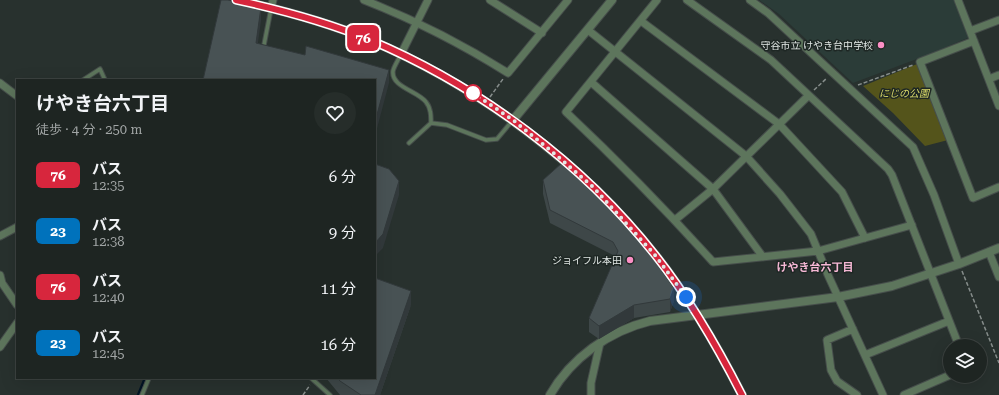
<!DOCTYPE html>
<html lang="ja">
<meta charset="utf-8">
<style>
:root{--surface:#1e2522;--page:#262d2a;--text:#f1f3f6;--muted:#a1a5a5;--line:#3c4240}
body{margin:0;font-family:"Roboto Serif","Noto Sans JP",serif;background:var(--page);color:var(--text);height:100vh;display:flex;flex-direction:column;font-size:15px;white-space:nowrap}
*{box-sizing:border-box;margin:0}
p{font-size:13px;color:var(--muted)}
.icon{flex:none;width:22px;height:22px;fill:none;stroke:currentColor;stroke-width:2;stroke-linecap:round;stroke-linejoin:round}
.map{position:relative;flex:1;overflow:hidden}
.sheet{position:absolute;left:16px;top:79px;width:360px;height:300px;display:flex;flex-direction:column;background:var(--surface);border-radius:0px;box-shadow:0 4px 16px #0002,0 0 0 1px var(--line)}
.sheet>*{flex:none}
.badge{padding:0 8px;border-radius:6px;font-size:14px;line-height:26px}
.fabs{position:absolute;left:943px;top:339px;display:grid;gap:8px}
.fabs a{display:grid;place-items:center;width:44px;height:44px;border-radius:50%;background:var(--surface);box-shadow:0 4px 16px #0002,0 0 0 1px var(--line);font-size:20px}
.you{position:absolute;width:20px;height:20px;margin:-10px;border:3px solid #fff;border-radius:50%;background:#1a73e8;box-shadow:0 0 0 6px #1a73e833}
.map>.badge{position:absolute;translate:-50% -50%;box-shadow:0 0 0 2px #fff}
.round{display:grid;place-items:center;flex:none;width:42px;height:42px;border-radius:21px;background:var(--page)}
.head{display:flex;align-items:center;justify-content:space-between;height:68px;padding:0 20px}
h1{font-size:19px;font-weight:700;line-height:30px}
ul{padding:0;list-style:none}
li{display:flex;align-items:center;gap:12px;height:56px;padding:0 20px}
li div{flex:1}
li b{display:block;font-size:15px}
li em{font-style:normal}
li .badge{min-width:44px;font-weight:700;text-align:center}
.map>svg:first-child{display:block}
</style>
<div class="map">
<svg width="999" height="395" viewBox="0 0 999 395">
<rect width="100%" height="100%" fill="#28312e"/>
<!-- built -->
<path fill="#2b3c38" d="M759 0H956L970 37 930 54 853 83 779 14Z"/>
<!-- green -->
<path fill="#54541b" d="M917 64 948 140 925 146 893 113 863 86Z"/>
<g fill="none" stroke-linecap="round" stroke-linejoin="round">
<!-- stream -->
<path stroke="#021425" stroke-width="2.5" d="M138 395 145 378"/>
<defs>
<path id="service" d="M263 50 271 9
M401 54C399 59 394 66 393 71 391 87 418 91 426 102 431 108 431 116 431 123
M83 80 100 69 105 80
M409 143 431 123 447 125 486 140 497 139 512 121
M311 378 330 395
M142 395 149 378"/>
<path id="minor" d="M364 0C415 20 462 44 508 73L568 0
M490 0 542 33
M657 0 566 112C617 160 666 210 713 262L818 251 912 225
M687 0 771 60 888 169 892 175 959 346
M750 0 768 13 913 147 934 195 959 264
M958 0 999 106
M271 8 273 0
M641 21 779 124 842 192 865 238
M588 30 746 156 780 194 811 234 828 275 883 395
M970 31 999 20
M974 41 920 62 973 198 999 187
M401 54 428 0
M989 79 999 75
M591 82 713 189 763 257
M0 83 17 96
M675 220 713 189 808 96
M0 236 17 227
M989 252 999 277
M0 275 2 283 17 305
M853 329 827 340 831 370 837 381 857 395
M0 347 17 323
M865 355 949 321
M591 395V383L600 343
M904 395 950 375"/>
<path id="tertiary" d="M236 0C282 10 327 22 370 40 479 87 582 163 656 256 690 299 717 346 742 395
M513 120 612 0
M550 395C571 358 609 331 650 321L838 297 892 286 959 264 999 248"/>
</defs>
<!-- service casing -->
<use href="#service" stroke="#464e4b" stroke-width="5.5"/>
<!-- minor casing -->
<use href="#minor" stroke="#464e4b" stroke-width="9"/>
<!-- tertiary casing -->
<use href="#tertiary" stroke="#464e4b" stroke-width="10"/>
<!-- path -->
<path stroke="#868d8b" stroke-width="1.5" stroke-dasharray="4 2" stroke-linecap="butt" d="M858 85 913 65
M814 90 827 78
M490 97 503 79
M962 271 999 363
M303 395 310 385"/>
<!-- service -->
<use href="#service" stroke="#5d755c" stroke-width="3.5"/>
<!-- minor -->
<use href="#minor" stroke="#5d755c" stroke-width="7"/>
<!-- tertiary -->
<use href="#tertiary" stroke="#5d755c" stroke-width="8"/>
</g>
<!-- wall -->
<path fill="#3e4748" d="M563 162 674 301 670 312 634 318 599 339 589 332V318L615 258 613 255 550 223 543 194V180Z
M411 305 380 395H340L326 378H375Z"/>
<!-- shaded-wall -->
<path fill="#32393b" d="M261 7V21L256 57V43Z
M389 70V83L375 136V122Z
M399 181V195L383 248 375 256V243Z
M674 288V301L670 312V299Z
M411 291V305L380 395H375Z
M634 305V318L599 339V326Z"/>
<!-- building -->
<path fill="#485254" stroke="#32393b" d="M221 0H228L261 7 256 43 305 55 306 46 389 70 375 122V80H203Z
M563 162 635 233 674 288 670 299 634 305 599 326 589 318 618 251 613 242 550 210 543 180Z
M375 164 389 169 399 181 383 234 375 243Z
M375 278 411 291 375 395H361L340 381 337 378H375Z"/>
<g fill="none" stroke-linecap="round" stroke-linejoin="round">
<defs>
<path id="line" d="M236 0C282 10 327 22 370 40 479 86 583 163 656 256 690 299 717 346 742 395"/>
</defs>
<!-- line casing -->
<use href="#line" stroke="#fff" stroke-width="9"/>
<!-- line -->
<use href="#line" stroke="#d7263d" stroke-width="6"/>
<!-- walk -->
<path stroke="#e1e7e5" stroke-width="4" stroke-dasharray="0 7.2" d="M473 93 513 120 556 155 593 187 655 255 686 297"/>
</g>
<!-- markers -->
<g fill="#fb8fc5" stroke="#1e2724" stroke-width="1.5">
<circle cx="881" cy="45" r="4"/>
<circle cx="630" cy="260" r="4"/>
</g>
<circle fill="#fff" stroke="#d7263d" stroke-width="2" cx="473" cy="93" r="8"/>
<g text-anchor="middle" dominant-baseline="central" stroke-width="3" stroke-linejoin="round" paint-order="stroke">
<!-- poi labels -->
<g font-size="10" fill="#e1e7e5" stroke="#1e2724" text-anchor="end">
<text x="873" y="45">守谷市立 けやき台中学校</text>
<text x="622" y="260">ジョイフル本田</text>
</g>
<!-- park labels -->
<g font-size="10" font-style="italic" fill="#dada69" stroke="#1e2724">
<text x="904" y="93">にじの公園</text>
</g>
<!-- neighbourhood labels -->
<g font-size="11" font-weight="bold" fill="#f6b8d5" stroke="#1e2724">
<text x="815" y="267">けやき台六丁目</text>
</g>
</g>
</svg>
<div class="fabs">
<a><svg class="icon" aria-label="layers" viewBox="0 0 24 24"><path d="M12 4l9 5-9 5-9-5zM3 14l9 5 9-5"/></svg></a>
</div>
<div class="you" style="left:686px;top:297px"></div>
<b class="badge" style="left:363px;top:38px;background:#d7263d;color:#fff">76</b>
<section class="sheet">
<div class="head"><div><h1>けやき台六丁目</h1><p>徒歩 · 4 分 · 250 m</p></div><a class="round"><svg class="icon" aria-label="heart" viewBox="0 0 24 24"><path d="M12 20l-8-8c-3-5 5-10 8-4 3-6 11-1 8 4z"/></svg></a></div>
<ul>
<li><span class="badge" style="background:#d7263d;color:#fff">76</span><div><b>バス</b><p>12:35</p></div><em>6 分</em></li>
<li><span class="badge" style="background:#0072bc;color:#fff">23</span><div><b>バス</b><p>12:38</p></div><em>9 分</em></li>
<li><span class="badge" style="background:#d7263d;color:#fff">76</span><div><b>バス</b><p>12:40</p></div><em>11 分</em></li>
<li><span class="badge" style="background:#0072bc;color:#fff">23</span><div><b>バス</b><p>12:45</p></div><em>16 分</em></li>
</ul>
</section>
</div>
